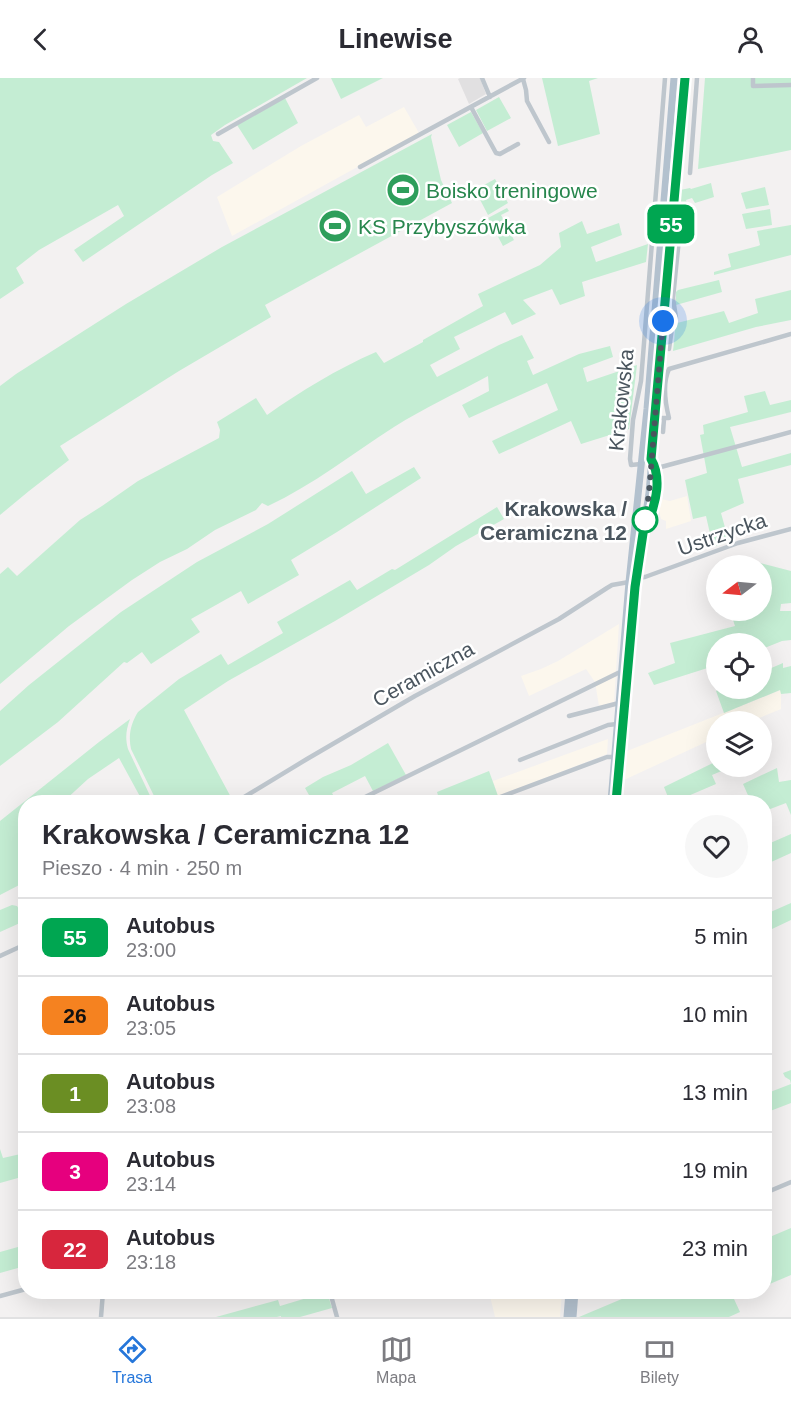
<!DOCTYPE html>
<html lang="pl">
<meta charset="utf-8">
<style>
:root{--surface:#fff;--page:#f7f7f7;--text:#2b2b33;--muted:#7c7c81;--line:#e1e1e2;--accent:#2576da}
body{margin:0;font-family:Helvetica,sans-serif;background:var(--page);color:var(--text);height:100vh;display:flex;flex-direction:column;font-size:22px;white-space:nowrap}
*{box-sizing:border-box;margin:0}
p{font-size:20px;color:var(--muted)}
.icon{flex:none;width:33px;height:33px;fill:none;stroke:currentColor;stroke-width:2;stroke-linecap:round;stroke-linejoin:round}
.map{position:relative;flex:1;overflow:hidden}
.sheet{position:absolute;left:18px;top:717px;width:754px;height:504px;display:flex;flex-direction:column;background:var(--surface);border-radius:24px;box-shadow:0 6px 24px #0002}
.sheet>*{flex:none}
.badge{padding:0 12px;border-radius:9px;font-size:21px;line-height:39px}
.needle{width:39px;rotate:254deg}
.tools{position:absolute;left:706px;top:477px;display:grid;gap:12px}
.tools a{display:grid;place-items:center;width:66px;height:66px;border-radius:50%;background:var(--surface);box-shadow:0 6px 24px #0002;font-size:30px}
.you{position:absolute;width:30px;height:30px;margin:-15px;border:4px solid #fff;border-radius:50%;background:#1a73e8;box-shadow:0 0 0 9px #1a73e833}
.map>.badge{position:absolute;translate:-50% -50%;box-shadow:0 0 0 3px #fff}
.round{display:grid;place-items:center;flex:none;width:63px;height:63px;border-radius:32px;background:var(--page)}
.overview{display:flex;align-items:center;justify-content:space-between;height:102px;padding:0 24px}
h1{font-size:28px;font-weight:700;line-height:45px}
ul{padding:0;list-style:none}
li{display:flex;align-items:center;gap:18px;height:78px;padding:0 24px;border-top:2px solid var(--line)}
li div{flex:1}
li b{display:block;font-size:22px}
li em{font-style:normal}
li .badge{min-width:66px;font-weight:700;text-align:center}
header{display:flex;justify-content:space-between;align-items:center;height:78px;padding:0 24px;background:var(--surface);font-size:27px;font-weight:700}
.tab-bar{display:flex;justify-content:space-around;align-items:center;height:84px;border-top:2px solid var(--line);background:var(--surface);font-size:16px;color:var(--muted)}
.tab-bar a{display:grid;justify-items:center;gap:3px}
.tab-bar .on{color:var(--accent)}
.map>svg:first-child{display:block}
</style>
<header><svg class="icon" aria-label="back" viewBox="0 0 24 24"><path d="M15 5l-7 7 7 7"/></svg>Linewise<svg class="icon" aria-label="person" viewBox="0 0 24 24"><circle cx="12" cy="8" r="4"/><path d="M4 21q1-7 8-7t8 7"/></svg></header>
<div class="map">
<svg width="791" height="1239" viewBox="0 0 791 1239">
<rect width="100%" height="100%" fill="#f3f1f1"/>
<!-- commercial -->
<path fill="#fcf7ed" d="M404 29 419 55 232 158 217 119 301 68 359 37 366 49Z
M687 418 691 443 666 451V443L661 441 660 437 659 425 661 421 670 423Z
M619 546 614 624 599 628 595 604 586 591 529 618 521 598 541 591 558 583Z
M781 612V631L752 643 717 644V659L624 702 627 673Z
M608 661 607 676 498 718 493 703Z
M489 1214H562L560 1239H495Z"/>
<!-- education -->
<path fill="#e1e0e1" d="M460 0H480L486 16 469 26 458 1Z"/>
<!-- green -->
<path fill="#c4edd3" d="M0 0H307L225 47 211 57 213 63 219 64 233 85 212 97 83 184 74 172 124 138 118 127 39 172 16 190 24 205 0 221Z
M331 0H383L341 21Z
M542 0H598L589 3 600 56 558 68Z
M705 0H791V72L698 91Z
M499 19 511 40 487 53 476 32Z
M285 20 298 45 253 72 237 47Z
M471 34 483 55 459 69 447 47Z
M432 56 431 59 441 102 452 125 265 227 271 239 179 293 60 368 69 382 29 413 0 437V308L16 296 126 226 222 169Z
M495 101 508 125 488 137 475 112Z
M711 105 714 119 695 125 692 120 686 122 687 126 680 128V112L690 110 691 111Z
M765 109 769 127 746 131 741 115Z
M507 130 509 133 501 137 514 162 503 168 488 140Z
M770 131 772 147 746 151 742 136Z
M582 143 587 156 619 145 622 157 591 169 596 184 648 166 646 184 582 204 585 218 560 227 552 211 523 222 536 236 512 247 505 234 454 259 460 271 430 287 437 299 499 267 522 257 534 280 527 283 533 297 579 276 610 268 613 279 583 290 587 304 637 287 629 351 581 366 571 343 499 376 492 363 558 332 547 305 469 340 462 327 489 313 488 298C457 315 424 330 394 349 352 376 313 407 268 428L262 425 256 432 215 452 187 471 160 484 132 502 69 548 0 606V496L8 489 17 498 80 442 102 428 138 403 219 360 220 352 217 344 256 320 267 337C301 313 337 291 376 274L384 285 423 264V262L483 228 478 216 540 187 561 169 559 155Z
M791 147V177L714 197V194L731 189 728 176 758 168 760 167 757 153Z
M719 202 722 214 676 227V214L678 212Z
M791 212V242L756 249 673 273C674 264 675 255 675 247L677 245 724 233 729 245 758 235 755 221Z
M765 313 770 327 791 322V334L730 349 742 389 791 375V387L738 401 744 425 721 435 729 464 713 469 706 438 693 441 685 402 707 395 700 357 704 356 703 347 748 334 744 318Z
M414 389 421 400 337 454 291 482 299 497 248 526 241 513 191 541 200 554 151 586 142 574 127 585 124 584 58 644 0 688V633L29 607 121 534 197 484 268 446 352 393 366 416Z
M497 429 504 441 456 468 429 487 335 543 228 603 184 632 233 723 231 724H157L131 671C128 657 131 645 138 634L179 601 221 576 228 587 283 555 277 544 350 502 357 512 392 491 395 492Z
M760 485 791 493V525L781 526 780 533H791V562L782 563 762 571V566H717V587L654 607 648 595 675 585 670 565 735 548 730 533 762 532V488L745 487Z
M783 585V590L791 588V615L781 616 780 612 724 635 716 613 721 610H762V594Z
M130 641C126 652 125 660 128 671L153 724H143L119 680 88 701 63 724H26L25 804 0 817V743L99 664Z
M388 665 406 697 373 713 365 698 332 715 337 724H313L305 710 323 699 351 687Z
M717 683V688L731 689 712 697 716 706 674 724H670L664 709Z
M777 690 779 704 791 702V737L786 725 765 733V724H751L743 706Z
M489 693 498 718 481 724H440L437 714Z
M791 756V775L769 785 765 775V761L768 766Z
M791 825V842L772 851 766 836Z
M12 827 17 828C20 833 25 839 20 845L0 854V832Z
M791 992V1025L765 1035V1016L791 1006 790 1002 785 999 783 995Z
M0 1071 3 1080 25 1075V1098L0 1105Z
M791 1150V1197L765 1208V1161Z
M25 1167V1188L0 1195V1174Z
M327 1214 332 1230 300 1239H281V1238L277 1239H216L278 1222 280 1228Z
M636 1214H753L734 1221 740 1234 729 1239H579L636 1215Z"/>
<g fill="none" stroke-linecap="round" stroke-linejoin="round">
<!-- street -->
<path stroke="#bec6cd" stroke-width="4.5" d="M482 0 490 19
M753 0V8L791 7
M523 1 526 12 527 23 549 64
M471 29 496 75 500 76 518 66
M218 56 317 0
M360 89 524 0
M690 95 697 0
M663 243H673L676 240 673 220 682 131
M669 271 673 243
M654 340H669C665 324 662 306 669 291L791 256
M663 354 664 341
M641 386 631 387 630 381 633 342 641 303 665 0
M657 393 661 389 791 354
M569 638 619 625
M520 682 608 647 617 646
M236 724 307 681 415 618 559 541 607 510 612 507 629 504 637 500 645 499 738 465 791 451
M355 724 618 595 622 594
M487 724 607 679H615
M0 878 26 866
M765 1115 791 1104
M330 1214 337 1239
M0 1218 26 1211
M101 1239 103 1214"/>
<!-- primary -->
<path stroke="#b3c1ce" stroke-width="7" d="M611 724 629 504 647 331 674 0
M616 724 635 509 649 415 685 0
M567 1239 569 1214
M573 1239 575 1214"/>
</g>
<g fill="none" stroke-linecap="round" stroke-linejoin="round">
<defs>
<path id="line" d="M616 724 635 509 645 442H649C656 423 662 400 651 381L685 0"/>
</defs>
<!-- line casing -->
<use href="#line" stroke="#fff" stroke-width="14"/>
<!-- line -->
<use href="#line" stroke="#00a651" stroke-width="9"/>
<!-- walk -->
<path stroke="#4a555e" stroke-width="6" stroke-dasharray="0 10.8" d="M645 442 649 415 663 243"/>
</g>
<!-- icons -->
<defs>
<symbol id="stadium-disc" viewBox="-11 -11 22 22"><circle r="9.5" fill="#2e9e5b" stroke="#fff"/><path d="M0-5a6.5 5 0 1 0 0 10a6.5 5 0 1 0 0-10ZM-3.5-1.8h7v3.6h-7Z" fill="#fff"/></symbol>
</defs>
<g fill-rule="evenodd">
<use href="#stadium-disc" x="384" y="93" width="38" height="38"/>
<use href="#stadium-disc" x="316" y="129" width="38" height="38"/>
</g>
<!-- markers -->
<circle fill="#fff" stroke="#00a651" stroke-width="3" cx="645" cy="442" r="12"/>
<g text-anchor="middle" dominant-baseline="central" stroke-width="5" stroke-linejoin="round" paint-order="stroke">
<!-- leisure labels -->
<g font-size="21" fill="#27864d" stroke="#fff" text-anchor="start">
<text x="426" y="112">Boisko treningowe</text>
<text x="358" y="148">KS Przybyszówka</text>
</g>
<!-- street labels -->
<g font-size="21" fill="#4a555e" stroke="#fff">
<text transform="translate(621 322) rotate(-84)">Krakowska</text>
<text transform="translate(722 456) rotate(-19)">Ustrzycka</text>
<text transform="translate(423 596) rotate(-29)">Ceramiczna</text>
</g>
<!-- stop labels -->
<g font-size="21" font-weight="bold" fill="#4a555e" stroke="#fff" text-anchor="end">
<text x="627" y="430">Krakowska /<tspan x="627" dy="24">Ceramiczna 12</tspan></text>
</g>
</g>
</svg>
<div class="tools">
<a><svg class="needle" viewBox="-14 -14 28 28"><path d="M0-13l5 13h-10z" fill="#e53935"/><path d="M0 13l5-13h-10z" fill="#7c7c81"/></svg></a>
<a><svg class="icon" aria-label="locate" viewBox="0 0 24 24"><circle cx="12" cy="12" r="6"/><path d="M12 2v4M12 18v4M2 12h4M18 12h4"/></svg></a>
<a><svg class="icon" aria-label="layers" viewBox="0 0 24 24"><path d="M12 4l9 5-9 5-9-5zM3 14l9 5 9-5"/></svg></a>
</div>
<div class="you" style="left:663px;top:243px"></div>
<b class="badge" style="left:671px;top:146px;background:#00a651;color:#fff">55</b>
<section class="sheet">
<div class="overview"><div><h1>Krakowska / Ceramiczna 12</h1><p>Pieszo · 4 min · 250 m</p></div><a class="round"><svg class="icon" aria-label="heart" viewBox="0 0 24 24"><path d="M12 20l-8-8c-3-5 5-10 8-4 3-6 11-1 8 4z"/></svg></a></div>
<ul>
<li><span class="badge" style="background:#00a651;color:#fff">55</span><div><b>Autobus</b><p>23:00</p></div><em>5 min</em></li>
<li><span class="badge" style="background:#f58220;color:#111">26</span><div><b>Autobus</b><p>23:05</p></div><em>10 min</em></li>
<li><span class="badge" style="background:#6b8e23;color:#fff">1</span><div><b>Autobus</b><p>23:08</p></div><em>13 min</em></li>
<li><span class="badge" style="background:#e6007e;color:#fff">3</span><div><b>Autobus</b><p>23:14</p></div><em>19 min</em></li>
<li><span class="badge" style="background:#d7263d;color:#fff">22</span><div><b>Autobus</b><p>23:18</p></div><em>23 min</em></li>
</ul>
</section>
</div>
<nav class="tab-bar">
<a class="on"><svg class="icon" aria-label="directions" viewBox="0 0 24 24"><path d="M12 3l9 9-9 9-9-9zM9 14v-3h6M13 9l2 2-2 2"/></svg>Trasa</a>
<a><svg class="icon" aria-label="map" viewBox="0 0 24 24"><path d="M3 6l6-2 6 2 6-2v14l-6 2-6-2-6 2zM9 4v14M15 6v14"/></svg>Mapa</a>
<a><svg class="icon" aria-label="tickets" viewBox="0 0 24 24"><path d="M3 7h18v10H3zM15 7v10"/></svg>Bilety</a>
</nav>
